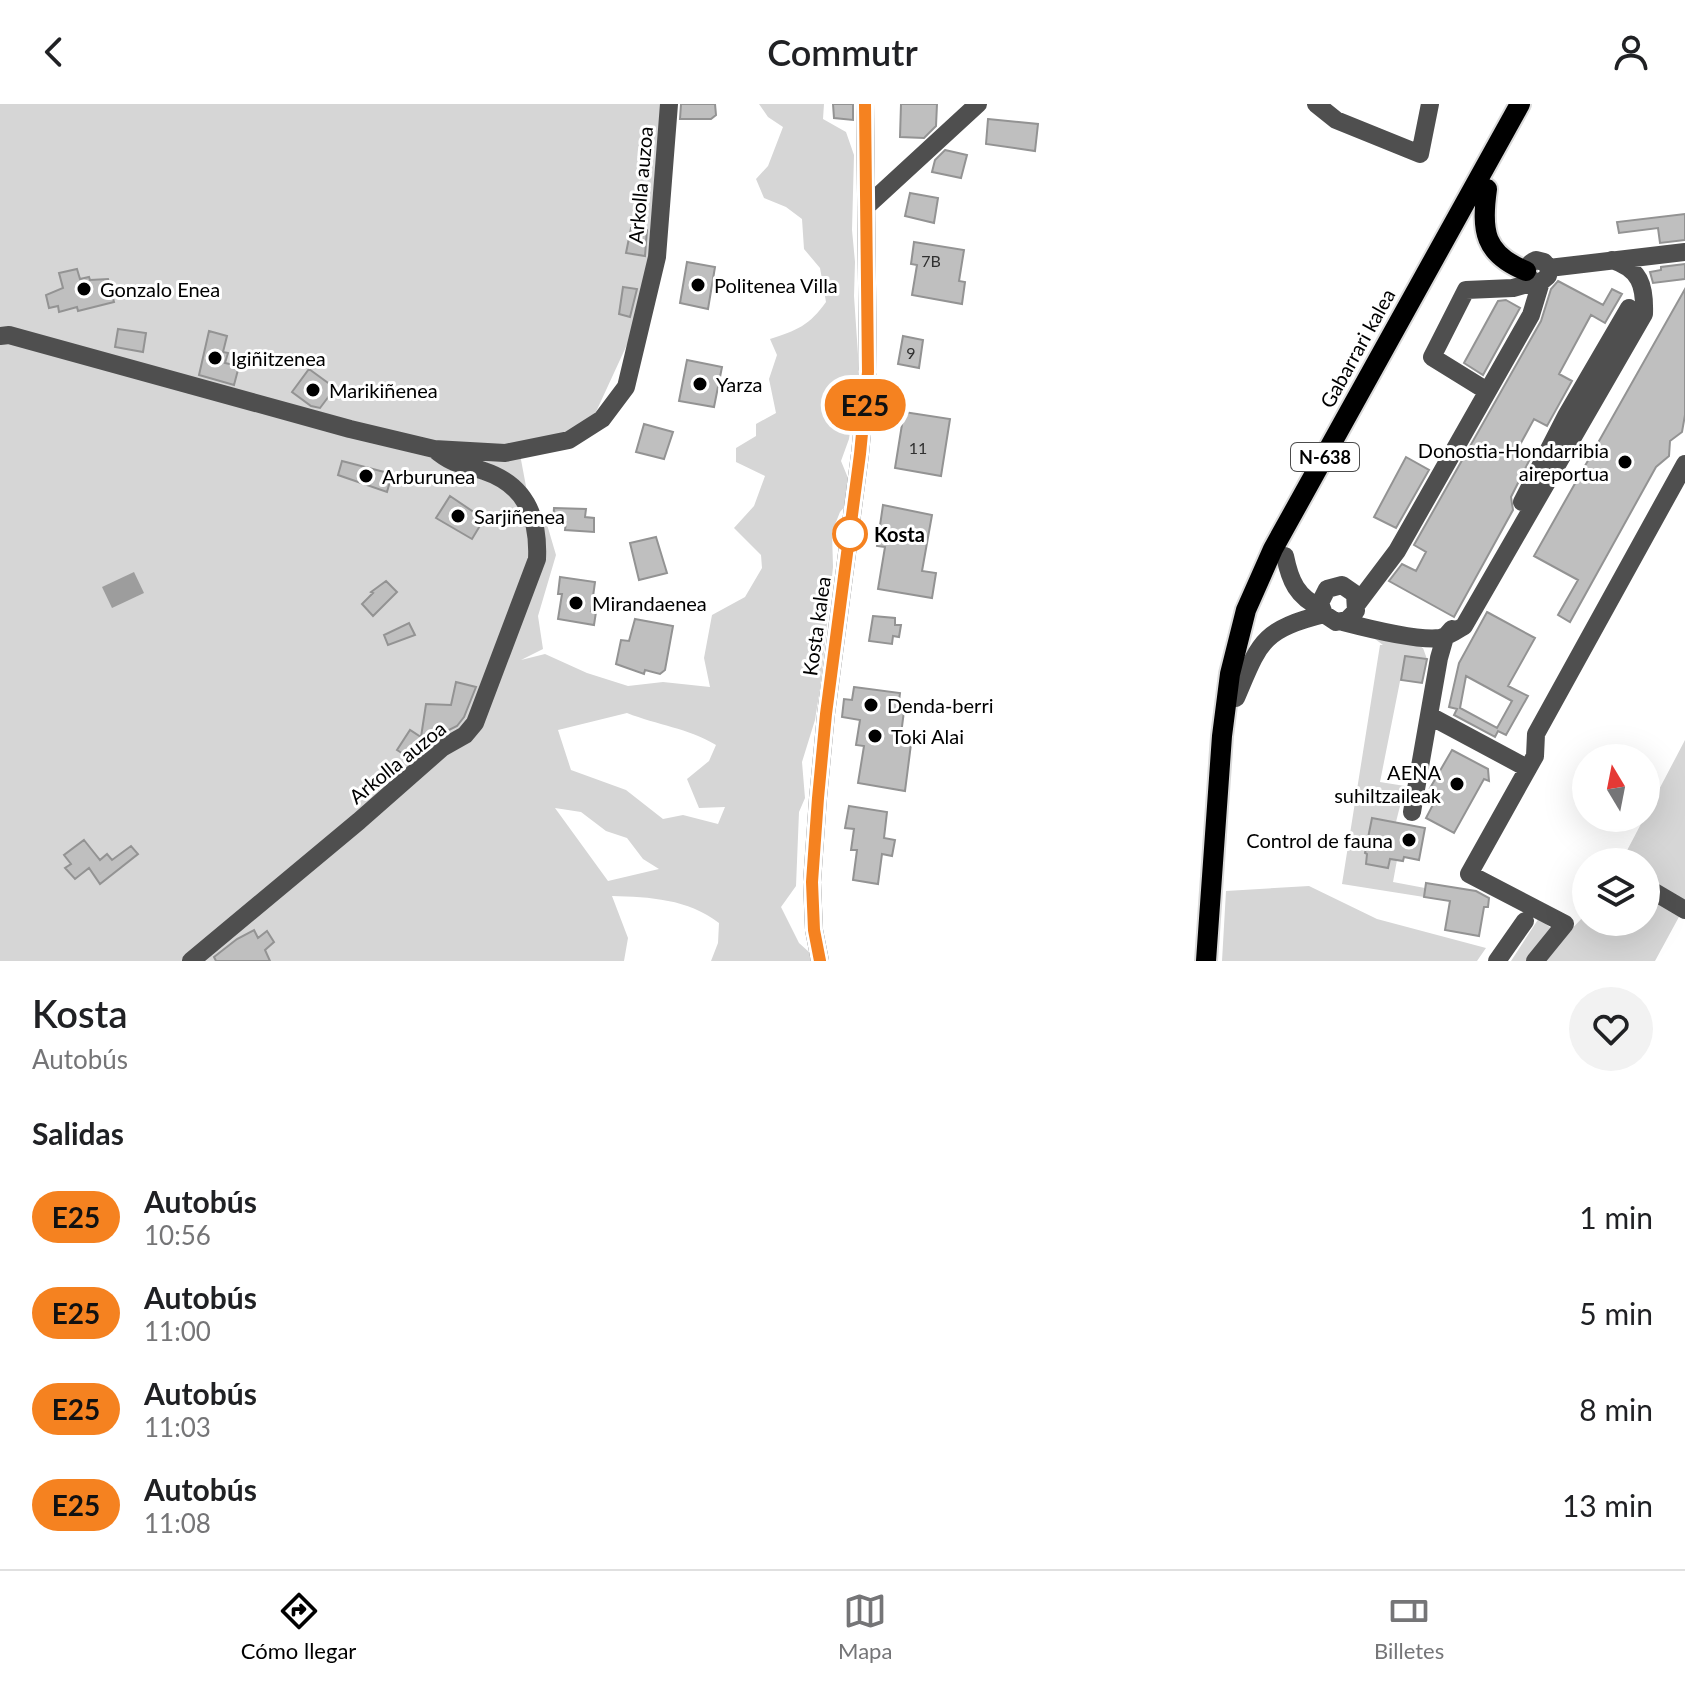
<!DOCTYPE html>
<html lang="es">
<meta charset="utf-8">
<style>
:root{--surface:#fff;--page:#f2f2f2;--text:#202124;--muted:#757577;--line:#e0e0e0;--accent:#000}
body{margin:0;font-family:Lato,sans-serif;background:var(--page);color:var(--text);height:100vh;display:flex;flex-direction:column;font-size:30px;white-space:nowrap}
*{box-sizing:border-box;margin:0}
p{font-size:26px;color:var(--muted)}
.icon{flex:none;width:44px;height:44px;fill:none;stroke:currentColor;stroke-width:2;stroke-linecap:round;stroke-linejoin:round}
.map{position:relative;height:857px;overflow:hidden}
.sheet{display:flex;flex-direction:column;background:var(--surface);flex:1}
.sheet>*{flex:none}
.badge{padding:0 16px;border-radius:26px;font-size:28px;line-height:52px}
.needle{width:52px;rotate:350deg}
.tools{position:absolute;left:1572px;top:640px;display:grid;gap:16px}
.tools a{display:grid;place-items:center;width:88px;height:88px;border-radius:50%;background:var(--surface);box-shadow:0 8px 32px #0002;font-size:40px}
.map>.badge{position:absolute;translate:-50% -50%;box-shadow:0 0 0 4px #fff}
h2{padding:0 32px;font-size:30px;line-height:72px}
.round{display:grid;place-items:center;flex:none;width:84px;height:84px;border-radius:42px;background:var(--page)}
.head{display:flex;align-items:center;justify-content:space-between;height:136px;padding:0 32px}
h1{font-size:38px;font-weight:600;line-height:60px}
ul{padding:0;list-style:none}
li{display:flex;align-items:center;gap:24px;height:96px;padding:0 32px}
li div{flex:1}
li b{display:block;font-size:30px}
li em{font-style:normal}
li .badge{min-width:88px;font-weight:700;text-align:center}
header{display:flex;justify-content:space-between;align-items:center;height:104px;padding:0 32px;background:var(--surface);font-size:36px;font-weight:600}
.tab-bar{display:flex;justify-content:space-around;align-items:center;height:112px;border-top:2px solid var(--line);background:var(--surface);font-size:22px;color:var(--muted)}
.tab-bar a{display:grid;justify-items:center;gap:4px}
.tab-bar .on{color:var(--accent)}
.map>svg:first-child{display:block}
</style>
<header><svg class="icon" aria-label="back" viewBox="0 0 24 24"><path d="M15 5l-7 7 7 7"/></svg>Commutr<svg class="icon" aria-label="person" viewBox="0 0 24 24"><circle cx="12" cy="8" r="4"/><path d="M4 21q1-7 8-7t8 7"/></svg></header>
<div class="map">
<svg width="1685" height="857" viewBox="0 0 1685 857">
<rect width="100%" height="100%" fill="#fff"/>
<!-- green -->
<path fill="#d6d6d6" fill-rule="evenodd" d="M0 0H671L657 154 631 232 589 323 519 345 531 409 546 417 556 451 538 512 543 545 521 556 545 550 587 569 628 582 663 578 710 583 704 554 712 511 745 493 762 464 761 451 734 424 754 402 765 372 736 358V344L756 332V320L776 309 769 275 777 251 770 235C796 227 810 221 826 198L820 164 804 145 802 115 786 103 764 94 756 75 768 62 783 23 768 13 759 0H824L823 15 846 28 854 51 852 126 855 158 854 192 859 265 849 335 841 357 855 391 840 408 832 428 833 463 820 585 815 616 802 658 805 694 799 708 796 782 781 803 799 839 819 857H711L718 839 719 819C688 795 650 793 612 792L628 834 624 857H0ZM627 609C657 621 688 624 716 641L709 657 687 675 699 704 725 703 718 720 683 711 663 715 626 686 571 666 558 626ZM555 704 581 708 606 727 627 734 643 755 659 765 608 777Z
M1375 535 1418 541 1423 544 1427 555 1405 552 1380 678 1405 682 1396 718 1372 714 1365 749 1367 750 1366 759 1387 764 1390 754 1397 756 1393 778 1425 784 1424 793 1342 780 1380 541H1383Z
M1685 636V797L1646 775V758H1621Z
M1309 782 1377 815 1486 844 1477 857H1222L1226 787Z
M1646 792 1680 811 1655 857H1541L1586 810V818H1646Z
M1539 814 1553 826 1530 857H1511Z"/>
<!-- water -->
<path fill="#9d9d9d" d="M134 468 144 489 112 504 102 483Z"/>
<!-- building -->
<path fill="#bfbfbf" stroke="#939393" stroke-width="2" fill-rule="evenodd" d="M681 0H715L716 11 711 15H680Z
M833 0H853V16L834 14Z
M901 0H937L936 22 924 34 900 33Z
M988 15 1038 20 1035 47 986 40Z
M945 46 967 51 961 74 932 68 935 56Z
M910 89 938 94 934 119 905 112Z
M1685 110V136L1660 139 1658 124 1619 129 1617 118Z
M631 124 647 126 645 152 626 149Z
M914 138 964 146 959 177 965 178 962 200 912 191 917 161 911 160Z
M687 158 715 163 708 205 680 199Z
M1685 160V175L1653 179 1650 168 1661 166V163Z
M77 165 80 175 89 173 90 176 108 175 114 198 78 207 77 203 59 208 58 202 49 204 46 191 63 184 59 169Z
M1558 177 1603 201 1612 185 1622 190 1605 219 1591 211 1559 270 1572 277 1547 322 1534 315 1516 348 1530 355 1511 393 1513 406 1454 513 1389 477 1402 460 1416 467 1426 448 1414 441 1541 217 1551 185Z
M623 183 637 185 630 213 619 210Z
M1685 185V311L1682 328 1670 337 1669 352 1656 363 1570 518 1558 511 1578 476 1534 452Z
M1506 196 1520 204 1483 271 1464 259 1498 197Z
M118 225 146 229 143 248 115 243Z
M209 227 227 232 223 248 228 249 225 259 239 262 234 281 199 271Z
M903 232 923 236 919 264 898 260Z
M687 256 722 263 714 303 679 297Z
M309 265 335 284 320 304 311 302 292 288Z
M904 308 950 315 941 372 895 364Z
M644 320 673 328 664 355 636 348Z
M1406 353 1429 366 1396 424 1374 413Z
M342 357 392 370 387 388 338 371Z
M450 392 484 415 472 435 436 414Z
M883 401 932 411 922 467 936 469 932 494 878 485 885 443 877 442Z
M554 404 586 405 585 413 594 414V428L565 426 566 418H553Z
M656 433 667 469 639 476 630 439Z
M560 473 595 478 591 507 596 508 594 521 558 515 562 490H558Z
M386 477 397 488 373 512 362 500 373 489 371 488Z
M1487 508 1535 534 1508 582 1528 592 1506 631 1498 627 1495 633 1454 611 1457 605 1449 603 1459 559ZM1466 572 1512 597 1497 624 1460 604Z
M873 512 895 514V521H901L899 533 893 532 892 540 869 537Z
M635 515 673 522 665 566 660 570 645 566 644 570 616 560 621 536 629 537Z
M409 519 415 531 388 541 384 531Z
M1405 552 1427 555 1422 579 1401 576Z
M456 578 476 583 464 613 457 622 445 628 431 626 411 655 397 646 410 626 421 633 426 600 451 601Z
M854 583 900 589 898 606 904 607 900 638 911 640 905 687 858 679 864 642 856 641 860 616 842 613 844 595 852 596Z
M1452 646 1488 665 1489 677 1484 675 1454 729 1426 714 1439 689 1430 684Z
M849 702 887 708 884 734 895 736 892 752 882 750 878 780 853 776 857 746H851L854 725 845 724Z
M1372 714 1425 724 1419 756 1404 753 1403 757 1390 755 1388 764 1366 760 1367 750 1365 749Z
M84 736 100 756 107 750 112 756 131 742 138 750 100 780 89 764 75 775 65 764 71 760 64 751Z
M1426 779 1476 787 1489 794 1488 803H1484L1479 832 1445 826 1450 797 1424 793Z
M254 826 258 834 267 827 274 838 265 846 270 857H216L214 853 237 835Z"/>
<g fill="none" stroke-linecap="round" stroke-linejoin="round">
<defs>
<path id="major" d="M1487 85C1481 127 1484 150 1526 167
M1206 857 1222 632 1230 570 1246 506 1273 445 1520 0"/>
</defs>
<!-- major casing -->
<use href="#major" stroke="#dbdbdb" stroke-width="24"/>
<!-- minor -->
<path stroke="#4f4f4f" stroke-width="18" d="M1316 0 1336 16 1420 50 1430 0
M866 103 978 0
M1535 178C1523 172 1525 160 1536 156L1544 158 1549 164 1685 148
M0 232 9 231 350 325 434 345 505 349 569 336 602 315 626 283 657 153 669 0
M1487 287 1432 253 1466 186 1513 184 1534 178
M1522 398 1566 312 1629 204
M1285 452C1290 477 1297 493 1321 504
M1357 500 1397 447 1531 211 1541 178 1548 172 1549 164
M1343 518C1366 524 1417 537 1440 534 1449 532 1456 527 1464 522L1644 210C1645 181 1640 165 1612 156
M1236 594C1260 538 1261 526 1324 510L1336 518 1347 516 1356 507 1355 490 1342 481 1327 485 1320 499 1324 510
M1430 612 1527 664
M1412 708 1439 554 1445 533 1452 525
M1646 783 1685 806
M191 857 359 717 442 644 465 631 475 619 537 455C539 414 526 381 484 367 461 359 454 362 434 345
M820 857 814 826 812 778 818 694 826 610 860 350 868 268 865 0
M1497 857 1525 817
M1535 857 1565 820 1469 770 1535 652 1536 630 1685 360"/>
<!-- major -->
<use href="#major" stroke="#000" stroke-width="20"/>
</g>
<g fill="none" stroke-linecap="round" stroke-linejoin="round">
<defs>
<path id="line" d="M820 857 814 826 812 778 818 694 826 610 860 350 868 268 865 0"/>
</defs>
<!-- line casing -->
<use href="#line" stroke="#fff" stroke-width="18"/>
<!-- line -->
<use href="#line" stroke="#f58220" stroke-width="12"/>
</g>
<!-- markers -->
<g fill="#000" stroke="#fff" stroke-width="3">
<circle cx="698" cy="181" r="8"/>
<circle cx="84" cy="185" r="8"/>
<circle cx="215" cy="254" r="8"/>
<circle cx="700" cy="280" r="8"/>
<circle cx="313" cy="286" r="8"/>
<circle cx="1625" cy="358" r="8"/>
<circle cx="366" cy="372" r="8"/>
<circle cx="458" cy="412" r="8"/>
<circle cx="576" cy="499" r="8"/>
<circle cx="871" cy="601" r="8"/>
<circle cx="875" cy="632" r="8"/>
<circle cx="1457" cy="680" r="8"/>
<circle cx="1409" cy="736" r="8"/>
</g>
<circle fill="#fff" stroke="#f58220" stroke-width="4" cx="850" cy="430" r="16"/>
<g text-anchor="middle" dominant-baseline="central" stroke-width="6" stroke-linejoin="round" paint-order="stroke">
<!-- number labels -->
<g font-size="16" fill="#303030">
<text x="931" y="156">7B</text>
<text x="911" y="248">9</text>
<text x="918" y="343">11</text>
</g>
<!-- shield labels -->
<rect fill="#fff" stroke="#4c4c4c" stroke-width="2" x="1291" y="339" width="68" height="28" rx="6"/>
<g font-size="18" font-weight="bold" fill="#000">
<text x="1325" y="353">N-638</text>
</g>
<!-- street labels -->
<g font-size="20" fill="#000" stroke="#fff">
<text transform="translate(640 81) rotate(-85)">Arkolla auzoa</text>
<text transform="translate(1357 244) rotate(-61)">Gabarrari kalea</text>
<text transform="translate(816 522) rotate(-82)">Kosta kalea</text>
<text transform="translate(397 658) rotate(-39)">Arkolla auzoa</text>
</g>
<!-- poi labels -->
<g font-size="20" fill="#000" stroke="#fff" text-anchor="start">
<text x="714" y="181">Politenea Villa</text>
<text x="100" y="185">Gonzalo Enea</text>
<text x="231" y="254">Igiñitzenea</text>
<text x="716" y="280">Yarza</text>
<text x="329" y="286">Marikiñenea</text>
<text x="1609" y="346" text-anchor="end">Donostia-Hondarribia<tspan x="1609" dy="23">aireportua</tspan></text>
<text x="382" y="372">Arburunea</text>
<text x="474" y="412">Sarjiñenea</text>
<text x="592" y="499">Mirandaenea</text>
<text x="887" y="601">Denda-berri</text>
<text x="891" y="632">Toki Alai</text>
<text x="1441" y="668" text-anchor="end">AENA<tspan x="1441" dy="23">suhiltzaileak</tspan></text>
<text x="1393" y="736" text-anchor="end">Control de fauna</text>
</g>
<!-- stop labels -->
<g font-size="20" font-weight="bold" fill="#000" stroke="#fff" text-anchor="start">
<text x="874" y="430">Kosta</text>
</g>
</g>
</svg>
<div class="tools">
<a><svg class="needle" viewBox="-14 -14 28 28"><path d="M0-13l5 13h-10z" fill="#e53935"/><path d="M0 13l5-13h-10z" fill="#757577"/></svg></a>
<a><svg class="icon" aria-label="layers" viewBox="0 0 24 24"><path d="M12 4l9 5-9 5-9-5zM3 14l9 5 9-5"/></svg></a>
</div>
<b class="badge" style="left:865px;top:301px;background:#f58220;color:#111">E25</b>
</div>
<section class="sheet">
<div class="head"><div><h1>Kosta</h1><p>Autobús</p></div><a class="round"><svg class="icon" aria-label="heart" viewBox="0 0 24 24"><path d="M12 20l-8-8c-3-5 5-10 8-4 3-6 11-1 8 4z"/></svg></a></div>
<h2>Salidas</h2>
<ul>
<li><span class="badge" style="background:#f58220;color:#111">E25</span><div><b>Autobús</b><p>10:56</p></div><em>1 min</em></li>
<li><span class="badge" style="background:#f58220;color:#111">E25</span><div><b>Autobús</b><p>11:00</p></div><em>5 min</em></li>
<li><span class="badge" style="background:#f58220;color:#111">E25</span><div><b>Autobús</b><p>11:03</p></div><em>8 min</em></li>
<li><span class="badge" style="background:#f58220;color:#111">E25</span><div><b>Autobús</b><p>11:08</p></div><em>13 min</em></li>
</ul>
</section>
<nav class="tab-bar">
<a class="on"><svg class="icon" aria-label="directions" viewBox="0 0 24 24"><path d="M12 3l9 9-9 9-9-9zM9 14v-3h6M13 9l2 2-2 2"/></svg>Cómo llegar</a>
<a><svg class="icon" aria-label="map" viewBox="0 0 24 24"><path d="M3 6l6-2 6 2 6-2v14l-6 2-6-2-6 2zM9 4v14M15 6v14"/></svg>Mapa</a>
<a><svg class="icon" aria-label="tickets" viewBox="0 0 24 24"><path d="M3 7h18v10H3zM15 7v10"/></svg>Billetes</a>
</nav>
